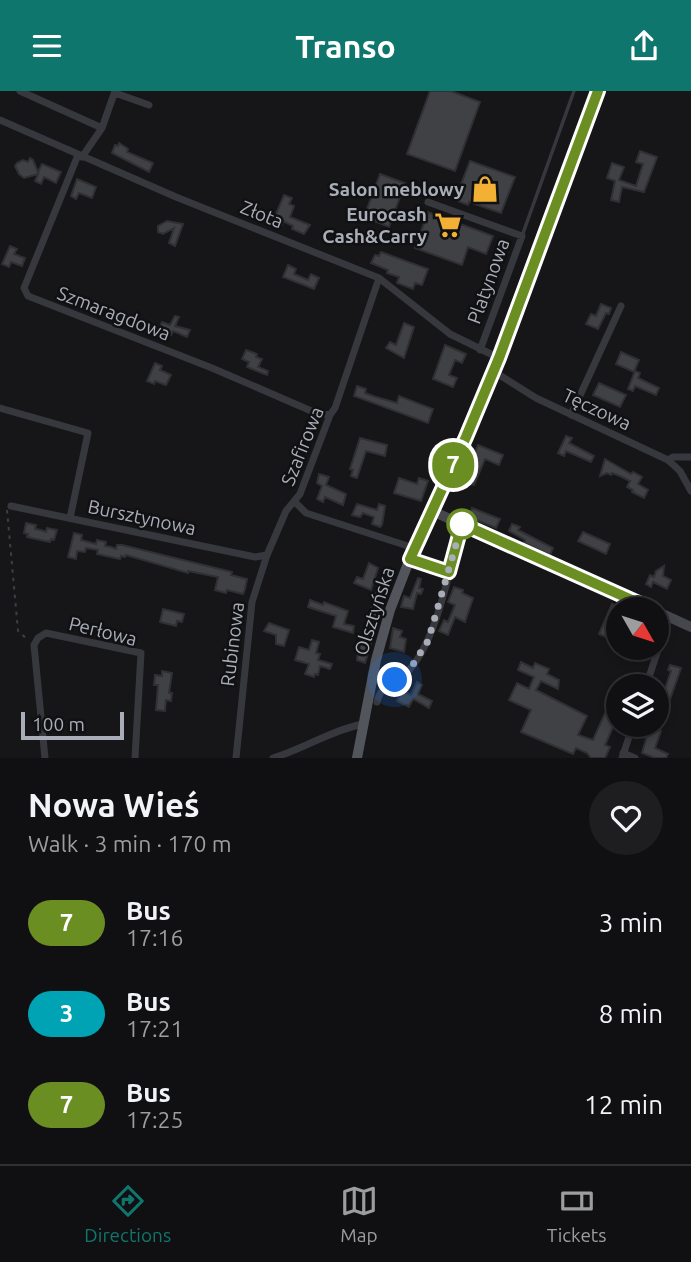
<!DOCTYPE html>
<meta charset="utf-8">
<style>
:root{--surface:#101012;--page:#1e1e20;--text:#f1f3f6;--muted:#9c9d9f;--line:#303032;--accent:#0f766e}
body{margin:0;font-family:Ubuntu,sans-serif;background:var(--page);color:var(--text);height:100vh;display:flex;flex-direction:column;font-size:26px;white-space:nowrap}
*{box-sizing:border-box;margin:0}
p{font-size:23px;color:var(--muted)}
.icon{flex:none;width:38px;height:38px;fill:none;stroke:currentColor;stroke-width:2;stroke-linecap:round;stroke-linejoin:round}
.map{position:relative;height:667px;overflow:hidden}
.panel{display:flex;flex-direction:column;background:var(--surface);flex:1}
.panel>*{flex:none}
.badge{padding:0 14px;border-radius:23px;font-size:24px;line-height:46px}
.needle{width:46px;rotate:129deg}
.controls{position:absolute;left:606px;top:506px;display:grid;gap:14px}
.controls a{display:grid;place-items:center;width:63px;height:63px;border-radius:50%;background:var(--surface);box-shadow:0 4px 10px #0003,0 0 0 2px var(--line);font-size:35px}
.scale{position:absolute;left:21px;bottom:18px;width:103px;box-sizing:border-box;padding-left:7px;border:4px solid #a8adb8;border-top:0;font-size:19px;line-height:24px;white-space:nowrap;color:#a8adb8;-webkit-text-stroke:5px #111113;paint-order:stroke}
.you{position:absolute;width:35px;height:35px;margin:-18px;border:5px solid #fff;border-radius:50%;background:#1a73e8;box-shadow:0 0 0 10px #1a73e833}
.map>.badge{position:absolute;translate:-50% -50%;box-shadow:0 0 0 4px #fff}
.round{display:grid;place-items:center;flex:none;width:74px;height:74px;border-radius:37px;background:var(--page)}
.overview{display:flex;align-items:center;justify-content:space-between;height:119px;padding:0 28px}
h1{font-size:33px;font-weight:600;line-height:52px}
ul{padding:0;list-style:none}
li{display:flex;align-items:center;gap:21px;height:91px;padding:0 28px}
li div{flex:1}
li b{display:block;font-size:26px}
li em{font-style:normal}
li .badge{min-width:77px;font-weight:700;text-align:center}
header{display:flex;justify-content:space-between;align-items:center;height:91px;padding:0 28px;background:var(--accent);color:#fff;font-size:32px;font-weight:600}
.tabs{display:flex;justify-content:space-around;align-items:center;height:98px;border-top:2px solid var(--line);background:var(--surface);font-size:19px;color:var(--muted)}
.tabs a{display:grid;justify-items:center;gap:4px}
.tabs .current{color:var(--accent)}
.map>svg:first-child{display:block}
</style>
<header><svg class="icon" aria-label="menu" viewBox="0 0 24 24"><path d="M4 6h16M4 12h16M4 18h16"/></svg>Transo<svg class="icon" aria-label="share" viewBox="0 0 24 24"><path d="M12 15V3M7 8l5-5 5 5M5 13v7h14v-7"/></svg></header>
<div class="map">
<svg width="691" height="667" viewBox="0 0 691 667">
<rect width="100%" height="100%" fill="#161618"/>
<!-- building -->
<path fill="#404145" stroke="#303034" stroke-width="2" d="M430 0H451L480 11 455 80 407 63Z
M119 52 128 58 127 61 153 72 149 81 112 62 115 54 118 55Z
M640 60 657 66 644 101 622 96 619 111 611 109 615 90 607 87 612 72 624 76 619 89 636 95 643 73 636 71Z
M30 67 33 69 38 81 42 73 61 81 56 92 44 86 41 93 35 90 38 83 24 87 19 83 15 75 17 72 23 69 28 71Z
M470 70 515 86 501 122 469 111 468 114 455 109Z
M380 83 405 92 389 136 364 126Z
M77 88 96 96 92 107 79 102 76 108 71 105Z
M284 104 292 107 289 113 294 115 290 126 310 134 304 143 292 138 293 135 283 130 282 134 273 130Z
M428 121 493 145 486 163 468 156 462 174 415 157Z
M167 130 183 133 175 155 169 152 174 137 163 143 158 141V135Z
M10 155 17 158 14 163 25 167 22 175 11 171 9 176 2 173Z
M381 161 428 178 422 194 415 192 413 198 397 192 399 186 387 182 388 179 371 172 375 164 379 165Z
M288 174 296 178 294 183 308 189 311 183 319 187 314 198 283 186Z
M601 213 611 217 609 223 606 222 598 238 586 233 591 223 596 225Z
M175 225 179 226 175 235 190 239 187 246 173 240 171 244 159 239 162 231 170 234Z
M404 232 414 236 404 267 386 257 390 251 396 254Z
M445 254 466 263 462 272 455 269 449 284 457 287 453 296 433 288Z
M246 259 257 263 256 266 262 268 258 276 268 280 267 284 247 276 249 271 242 268Z
M621 261 639 269 634 281 616 273Z
M155 272 162 275 160 279 171 284 166 294 155 290 154 293 147 290Z
M635 280 640 282 638 287 659 297 656 304 635 295 633 300 628 298Z
M599 292 626 304 620 316 593 304Z
M357 295 366 298 365 302 376 306 397 312 399 305 433 318 428 332 354 305Z
M566 345 572 347 569 352 594 365 591 371 566 360 564 365 558 362Z
M360 347 387 354 385 365 366 360 357 387 351 385 353 379 350 378Z
M478 354 503 364 499 374 485 368 474 394 463 390Z
M605 368 631 383 633 381 642 386 638 393 648 399 644 407 632 401 633 399 627 396 630 390 620 385 612 382 611 384 607 382 600 385Z
M319 383 329 386 326 394 346 403 343 414 325 406 323 411 317 408 322 395 317 392Z
M399 387 417 393 419 387 428 390 421 410 394 402Z
M357 413 377 419 379 413 385 415 382 434 380 436 372 433 374 426 363 422 360 426 352 424Z
M472 417 500 428 496 437 469 426Z
M26 432 36 434 35 438 41 439 46 441 47 437 57 439 54 449 51 448 50 451 27 446 28 443 24 442Z
M512 433 520 436 518 439 553 457 550 464 524 452 525 449 509 440Z
M583 441 610 453 606 463 578 450Z
M74 442 82 444 81 449 96 453 97 449 106 451 105 455 111 456 116 458 117 454H122L232 481 231 484 247 488 245 498 243 503 227 499 226 502 215 499 218 486 188 480V482L126 464 125 466 121 465 120 468 97 463 98 459 86 457 85 461 77 460 76 468 68 466Z
M369 472 378 477 371 499 354 492 357 486 363 488Z
M664 475 663 485 671 489 667 498 653 491 651 496 646 493 650 484 654 486 656 480Z
M418 487 421 488 419 497 423 498 421 503 417 502 413 518 401 516 404 505 410 507Z
M454 496 463 499 462 502 473 507 465 531 455 526 448 544 439 540 444 529 448 531 455 514 448 511Z
M376 502 386 505 365 572 357 569 358 561 373 519 371 518Z
M310 509 323 514 324 511 348 520 344 533 354 535 353 542 333 536 336 525 308 516Z
M612 513 618 516V551L599 543Z
M163 518 184 523 182 531 177 530 176 535 160 531Z
M269 532 289 539 284 555 276 553V544L264 540Z
M393 537 402 540 400 546 406 548 404 561 390 557Z
M312 549 319 551 316 562 320 563 318 569 332 573 330 578 320 575 318 584 315 583 314 586 305 583 309 573 295 569 299 556 309 559Z
M521 571 533 577 535 572 549 578 547 583 559 589 558 598 541 590 536 599 587 625 578 644 593 649 606 620 618 625 605 654 610 656 605 667H591L587 662 576 657 573 663 521 641 531 619 509 609 517 592 529 598 534 586 518 579Z
M670 574 681 577 667 617 657 614 662 601H664L671 580 668 579Z
M162 580 172 582 169 602H172L171 610 166 609 165 620 156 619 158 594H154L155 584 162 585Z
M417 591 422 594 418 603 432 610 429 617 413 608 409 616 397 610 402 600 411 604Z
M652 636 661 640 655 657 668 663 666 667H655L642 662 647 645Z"/>
<g fill="none" stroke-linecap="round" stroke-linejoin="round">
<!-- path -->
<path stroke="#3d3f44" stroke-width="2" stroke-dasharray="3.5 5" stroke-linecap="butt" d="M7 419 18 540 28 549"/>
<!-- lane -->
<path stroke="#37383d" stroke-width="3.5" d="M522 145 574 0"/>
<!-- street -->
<path stroke="#37383d" stroke-width="7" d="M20 0 102 37
M115 2 149 14
M0 29 176 106 379 187 450 243 499 267
M78 64 24 197 28 205 212 277 316 322 330 324
M82 66 102 37 115 0
M428 111 522 145 480 259
M493 280 536 307 668 369 680 380 691 400
M0 317 88 342 70 427
M571 324 621 215
M668 369 673 366H691
M295 411 306 422 414 457
M11 415 255 466 267 464
M410 468 449 481
M646 595 669 526
M377 611C381 592 399 591 410 578 438 546 450 475 462 434
M623 662 635 667
M45 667 34 554 38 547 46 542 141 562 135 667
M236 667 252 511 267 464 286 420 300 403 330 324 335 317 379 187
M273 667C303 658 332 639 363 633
M622 667 633 634"/>
<!-- secondary -->
<path stroke="#45474d" stroke-width="10" d="M432 420 652 518
M656 520 691 536"/>
<!-- primary -->
<path stroke="#53555c" stroke-width="10" d="M357 667 376 569 390 519 414 457 466 346 499 267 598 0"/>
</g>
<g fill="none" stroke-linecap="round" stroke-linejoin="round">
<defs>
<path id="line" d="M598 0 499 267 466 346 410 468 449 481 462 433 652 518"/>
</defs>
<!-- line casing -->
<use href="#line" stroke="#fff" stroke-width="16"/>
<!-- line -->
<use href="#line" stroke="#6b8e23" stroke-width="10"/>
<!-- walk -->
<path stroke="#a8adb8" stroke-width="7" stroke-dasharray="0 12.6" d="M395 589 410 578 428 550 462 433"/>
</g>
<!-- icons -->
<defs>
<symbol id="shop-bare" viewBox="-9 -9 18 18"><path d="M-5-2.5h2.3a2.7 3.5 0 0 1 5.4 0H5L5.5 6h-11ZM-1.5-2.5h3a1.5 2.3 0 0 0-3 0Z" fill="#f2b134" stroke="#111113" stroke-width="2.5" paint-order="stroke"/></symbol>
<symbol id="supermarket-bare" viewBox="-9 -9 18 18"><path d="M-6-5.5h2.5l.6 2H6L4.5 2H-2.5L-4.4-4H-6ZM-1.5 3.2a1.3 1.3 0 1 0 .1 0ZM3 3.2a1.3 1.3 0 1 0 .1 0Z" fill="#f2b134" stroke="#111113" stroke-width="2.5" paint-order="stroke"/></symbol>
</defs>
<g fill-rule="evenodd">
<use href="#shop-bare" x="466" y="79" width="38" height="38"/>
<use href="#supermarket-bare" x="429" y="115" width="38" height="38"/>
</g>
<!-- markers -->
<circle fill="#fff" stroke="#6b8e23" stroke-width="3.5" cx="462" cy="433" r="14"/>
<g text-anchor="middle" dominant-baseline="central" stroke-width="5" stroke-linejoin="round" paint-order="stroke">
<!-- poi labels -->
<g font-size="19" font-weight="bold" fill="#a8adb8" stroke="#111113" text-anchor="end">
<text x="464" y="98">Salon meblowy</text>
<text x="427" y="123">Eurocash<tspan x="427" dy="22">Cash&amp;Carry</tspan></text>
</g>
<!-- street labels -->
<g font-size="19" fill="#a8adb8" stroke="#111113">
<text transform="translate(262 123) rotate(22)">Złota</text>
<text transform="translate(488 190) rotate(-70)">Platynowa</text>
<text transform="translate(114 222) rotate(21)">Szmaragdowa</text>
<text transform="translate(597 318) rotate(25)">Tęczowa</text>
<text transform="translate(302 355) rotate(-68)">Szafirowa</text>
<text transform="translate(142 426) rotate(12)">Bursztynowa</text>
<text transform="translate(374 520) rotate(-72)">Olsztyńska</text>
<text transform="translate(103 540) rotate(14)">Perłowa</text>
<text transform="translate(232 553) rotate(-83)">Rubinowa</text>
</g>
</g>
</svg>
<div class="controls">
<a><svg class="needle" viewBox="-14 -14 28 28"><path d="M0-13l5 13h-10z" fill="#e53935"/><path d="M0 13l5-13h-10z" fill="#9c9d9f"/></svg></a>
<a><svg class="icon" aria-label="layers" viewBox="0 0 24 24"><path d="M12 4l9 5-9 5-9-5zM3 14l9 5 9-5"/></svg></a>
</div>
<div class="scale">100 m</div>
<div class="you" style="left:395px;top:589px"></div>
<b class="badge" style="left:453px;top:374px;background:#6b8e23;color:#fff">7</b>
</div>
<section class="panel">
<div class="overview"><div><h1>Nowa Wieś</h1><p>Walk · 3 min · 170 m</p></div><a class="round"><svg class="icon" aria-label="heart" viewBox="0 0 24 24"><path d="M12 20l-8-8c-3-5 5-10 8-4 3-6 11-1 8 4z"/></svg></a></div>
<ul>
<li><span class="badge" style="background:#6b8e23;color:#fff">7</span><div><b>Bus</b><p>17:16</p></div><em>3 min</em></li>
<li><span class="badge" style="background:#00a3b4;color:#fff">3</span><div><b>Bus</b><p>17:21</p></div><em>8 min</em></li>
<li><span class="badge" style="background:#6b8e23;color:#fff">7</span><div><b>Bus</b><p>17:25</p></div><em>12 min</em></li>
</ul>
</section>
<nav class="tabs">
<a class="current"><svg class="icon" aria-label="directions" viewBox="0 0 24 24"><path d="M12 3l9 9-9 9-9-9zM9 14v-3h6M13 9l2 2-2 2"/></svg>Directions</a>
<a><svg class="icon" aria-label="map" viewBox="0 0 24 24"><path d="M3 6l6-2 6 2 6-2v14l-6 2-6-2-6 2zM9 4v14M15 6v14"/></svg>Map</a>
<a><svg class="icon" aria-label="tickets" viewBox="0 0 24 24"><path d="M3 7h18v10H3zM15 7v10"/></svg>Tickets</a>
</nav>
